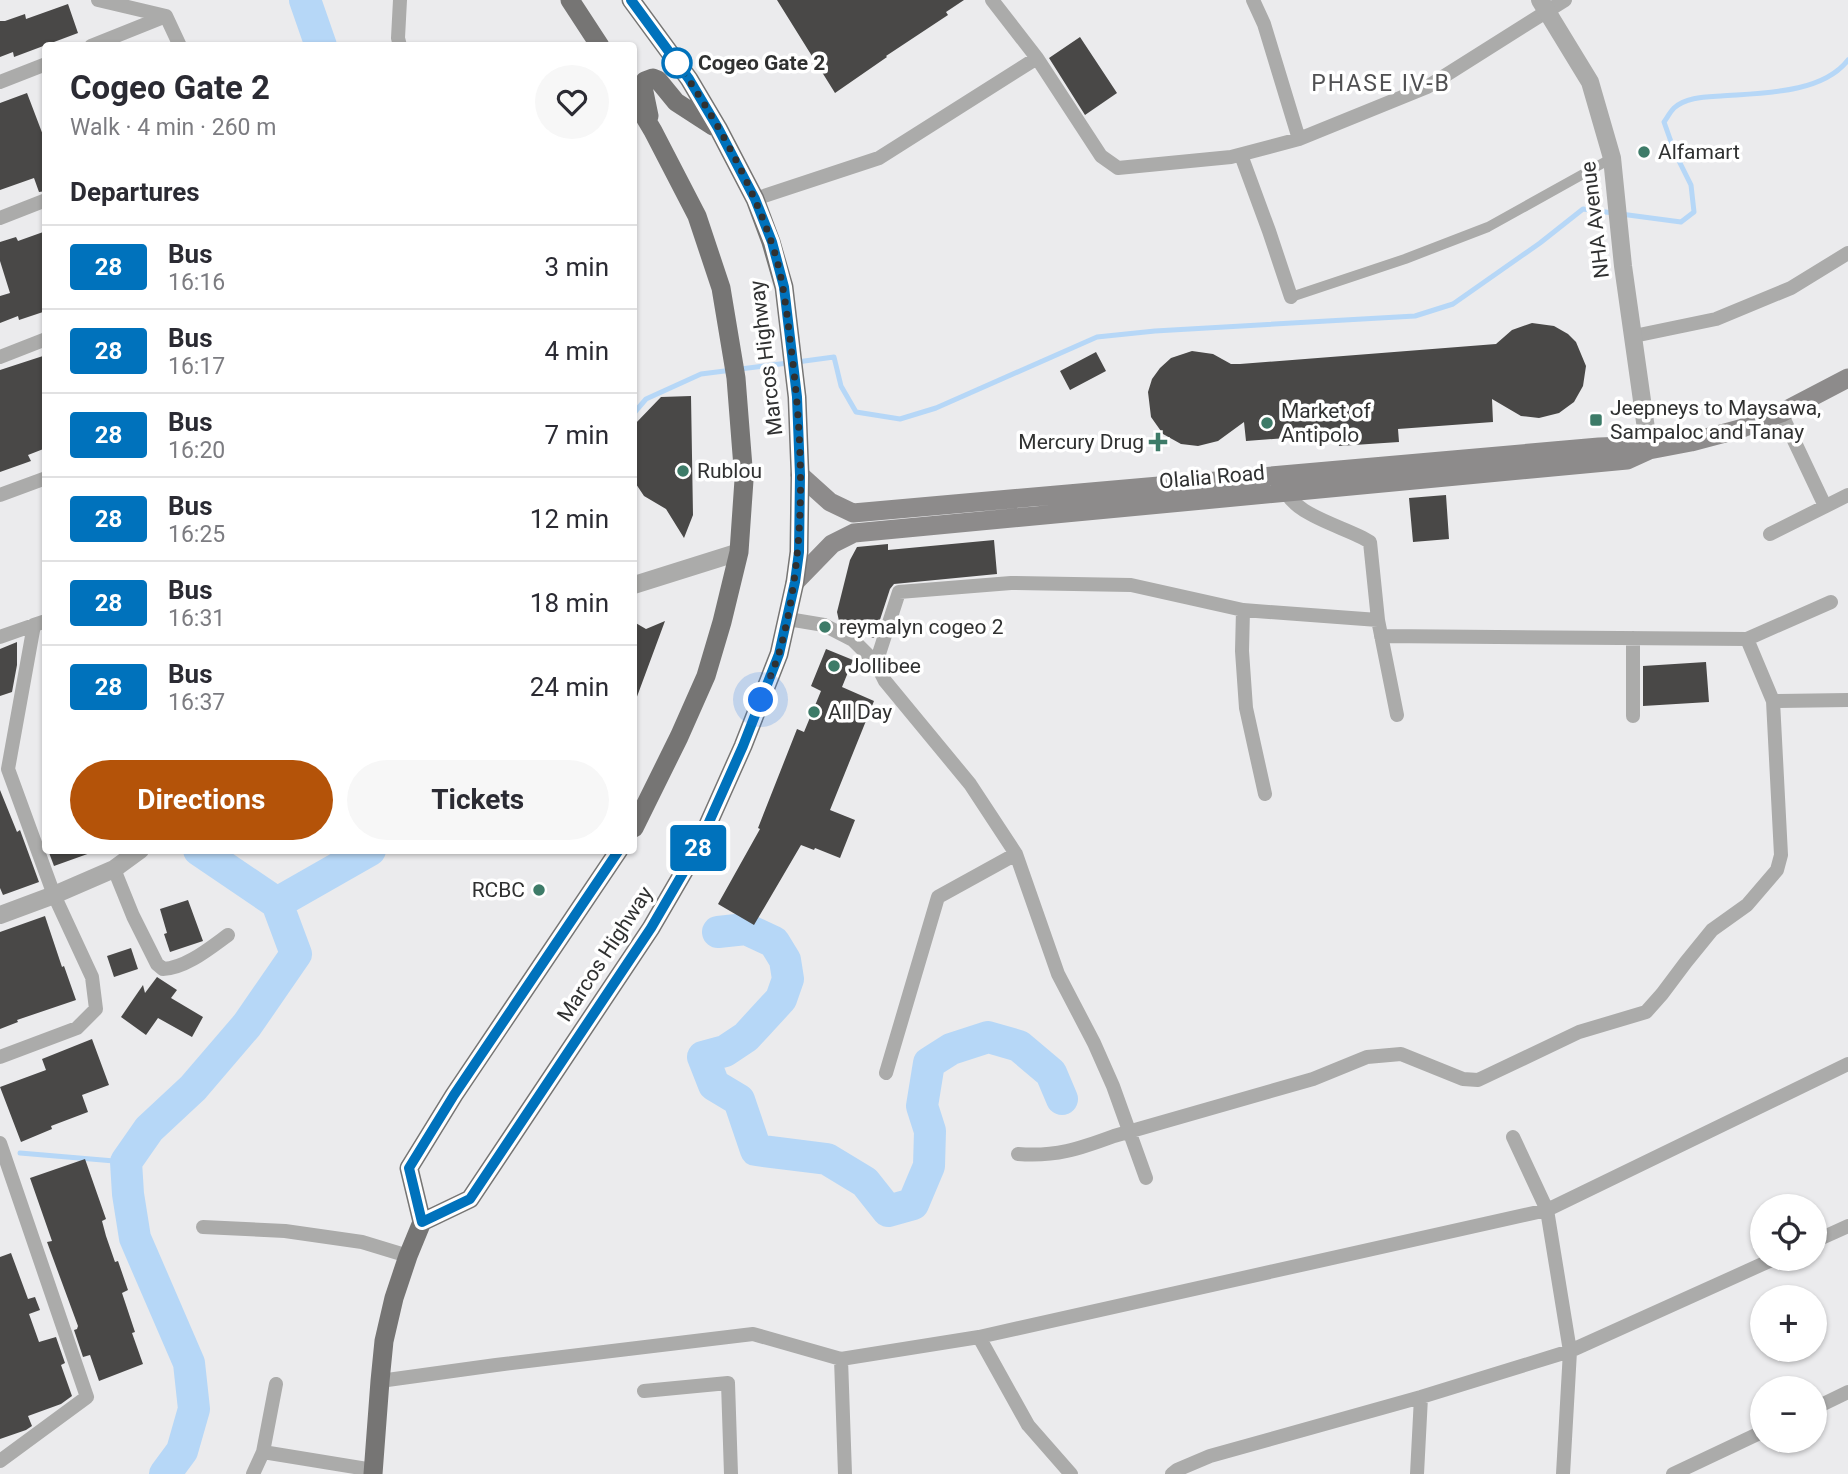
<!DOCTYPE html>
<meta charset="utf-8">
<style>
:root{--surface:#fff;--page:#f7f7f7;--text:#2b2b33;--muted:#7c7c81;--line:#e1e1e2;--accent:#b45309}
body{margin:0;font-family:Roboto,sans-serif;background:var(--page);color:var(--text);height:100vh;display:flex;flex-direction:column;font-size:26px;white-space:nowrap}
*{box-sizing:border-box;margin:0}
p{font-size:23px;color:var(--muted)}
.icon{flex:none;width:38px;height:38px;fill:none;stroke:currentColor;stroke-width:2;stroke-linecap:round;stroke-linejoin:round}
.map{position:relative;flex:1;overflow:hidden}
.panel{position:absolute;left:42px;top:42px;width:595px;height:812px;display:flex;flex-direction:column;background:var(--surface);border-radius:7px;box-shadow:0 2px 5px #0004}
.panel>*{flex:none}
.badge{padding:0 14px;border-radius:5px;font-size:24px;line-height:46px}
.fabs{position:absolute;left:1750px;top:1194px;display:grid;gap:14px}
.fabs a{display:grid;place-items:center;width:77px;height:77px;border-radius:50%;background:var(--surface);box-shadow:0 2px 5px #0004;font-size:35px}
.you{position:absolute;width:35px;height:35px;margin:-18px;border:5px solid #fff;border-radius:50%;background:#1a73e8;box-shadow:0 0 0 10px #1a73e833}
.map>.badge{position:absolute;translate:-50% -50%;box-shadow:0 0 0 4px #fff}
h2{padding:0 28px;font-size:26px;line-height:63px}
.round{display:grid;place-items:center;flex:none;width:74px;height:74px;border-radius:37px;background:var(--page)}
.overview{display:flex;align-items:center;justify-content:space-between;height:119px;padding:0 28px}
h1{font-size:33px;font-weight:700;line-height:52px}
.action{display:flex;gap:14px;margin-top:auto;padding:14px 28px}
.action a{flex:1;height:80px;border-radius:42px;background:var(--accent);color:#fff;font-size:28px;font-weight:700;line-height:80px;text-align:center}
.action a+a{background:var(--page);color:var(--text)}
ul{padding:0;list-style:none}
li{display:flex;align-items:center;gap:21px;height:84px;padding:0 28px;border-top:2px solid var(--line)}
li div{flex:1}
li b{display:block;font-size:26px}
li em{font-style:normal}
li .badge{min-width:77px;font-weight:700;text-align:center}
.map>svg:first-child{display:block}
</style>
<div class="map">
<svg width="1848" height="1474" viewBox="0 0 1848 1474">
<rect width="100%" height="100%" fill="#ebebed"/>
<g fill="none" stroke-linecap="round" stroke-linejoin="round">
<!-- stream -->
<path stroke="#b6d7f7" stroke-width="5" d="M797 362 834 357 841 386 856 412 900 419 936 408 1097 337 1155 331 1415 316 1453 304 1540 243 1583 209 1681 222 1694 212 1691 185 1675 153 1664 122C1667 118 1670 112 1674 108 1686 97 1705 97 1721 96 1760 93 1822 94 1848 60
M634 413 646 399 701 374 788 363
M20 1153 126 1162"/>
<!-- river -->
<path stroke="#b6d7f7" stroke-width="32" d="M305 0 321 46
M277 903 370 850
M718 932 746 929 774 942 785 960 788 979 781 999 746 1037 725 1051 703 1057 714 1085 739 1100 756 1150 827 1159 865 1182 888 1211 913 1204 929 1166 930 1131 922 1106 929 1063 951 1049 988 1037 1019 1046 1051 1073 1062 1099
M165 1474 182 1451 194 1409 189 1363 135 1238 128 1194 126 1162 149 1129 193 1088 247 1025 296 954 277 903 199 850"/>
</g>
<!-- building -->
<path fill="#494847" d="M777 0H964L946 12 948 15 886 56 887 57 835 93Z
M68 4 78 33 14 57 13 52 0 57V21H5L25 14 26 19Z
M1080 37 1117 93 1085 115 1049 58Z
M27 93 46 143V191L39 192 34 178 0 190V103Z
M46 231V311L19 320 18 316 0 323V296L10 293 0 261V242L16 237 18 241Z
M1532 323 1554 326 1568 334 1576 342 1586 366 1583 386 1574 402 1559 413 1539 418 1521 416 1492 399 1493 422 1398 429 1399 442 1339 446 1338 434 1246 441 1244 422 1218 441 1198 446 1181 444 1163 434 1151 417 1148 392 1152 379 1160 368 1171 358 1192 351 1213 354 1231 364H1240L1496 344 1512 330Z
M1096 352 1106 371 1070 390 1060 371Z
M46 355V448L28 455 31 461 0 472V370Z
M691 396 693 515 684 538 666 509 644 496 634 481V425L661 397Z
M1446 495 1449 539 1413 542 1409 498Z
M994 540 997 574 894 584 890 589 874 638 861 634 839 621 837 612 850 560 857 547 888 544V550Z
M665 621 635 702H634V622L646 629Z
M17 642V665L12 692 0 696V649Z
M826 649 853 660 842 687 874 701 830 810 855 820 840 858 815 848 814 850 801 845 754 925 718 904 760 829 758 828 797 729 804 732 821 691 811 686Z
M1706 662 1709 702 1643 706V666Z
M0 790 17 832 20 830 39 882 3 895 0 888Z
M48 850H93V852L54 866Z
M188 900 203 941 170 952 164 934 167 933 160 909Z
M45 916 62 967 64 966 76 1000 17 1020 18 1022 0 1029V932Z
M131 948 138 969 114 977 107 956Z
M157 977 177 990 171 998 203 1017 192 1037 158 1018 146 1035 121 1017 143 985 145 993Z
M92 1039 109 1085 82 1095 88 1112 51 1126 52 1129 21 1142 0 1087 46 1070 42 1059Z
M85 1159 106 1219 102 1221 106 1236 115 1262 118 1261 128 1290 122 1293 135 1332 132 1333 143 1364 99 1381 90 1355 83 1357 74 1330 77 1329 78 1326 47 1242 52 1241 30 1178Z
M11 1253 28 1299 35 1297 40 1310 29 1314 39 1342 56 1337 65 1363 61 1365 72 1396 61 1404 28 1416 32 1426 26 1430 0 1439V1257Z"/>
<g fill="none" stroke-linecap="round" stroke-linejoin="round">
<!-- pedestrian -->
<path stroke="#ababaa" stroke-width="10" d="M1291 297 1405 259 1488 227 1612 158"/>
<!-- minor -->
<path stroke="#ababaa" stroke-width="14" d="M98 0 166 16
M992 0 1037 58 1101 156 1118 168 1231 157 1299 139 1427 87 1565 0
M1253 0 1264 24 1299 139
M166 16 180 46
M91 46 166 16
M400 46 398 38 400 0
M0 82 46 64
M1241 155 1269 231 1291 297
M755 199 879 158 1037 58
M0 218 46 200
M1634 336 1716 319 1791 288 1848 253
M0 357 46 339
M1781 413 1825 506
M1284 485C1288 515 1348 527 1370 542L1378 620 1397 715
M0 495 46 478
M1770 534 1848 495
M1243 610 1242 651 1246 708 1265 794
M788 619 824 625 853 640 876 663 899 592 1011 583 1131 585 1243 610 1378 620
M1381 636 1747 639 1831 602
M0 637 34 625
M1633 638V716
M876 663 885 681 970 784 1016 854 1058 974 1094 1043 1113 1086 1146 1178
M1773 701 1848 700
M114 869 133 916 157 964 163 969C186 968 210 948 228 935
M0 1057 77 1028 96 1009 92 977 54 895 8 769 34 625 46 621
M886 1073 938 897 1016 854
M1513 1137 1547 1210 1570 1351 1563 1474
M0 1143 87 1397 0 1461
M1018 1154C1055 1157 1079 1149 1114 1136L1313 1079 1367 1057 1401 1054 1463 1079 1478 1080 1579 1032 1646 1012 1662 994 1686 962 1712 930 1747 905 1777 870 1781 855 1773 701 1747 639
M203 1227 285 1231 362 1242 408 1256
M1815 1241 1848 1226
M979 1337 1028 1425 1071 1474
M841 1359 845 1474
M380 1381 496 1365 753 1334 841 1359 979 1337 1547 1210 1848 1064
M644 1391 728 1383 731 1474
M1815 1408 1848 1392
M263 1452 373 1470
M253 1474 263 1452 276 1384
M1172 1474 1177 1470 1210 1456 1421 1397 1570 1351 1776 1258
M1417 1474 1421 1397
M1673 1474 1762 1432"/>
<!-- tertiary -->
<path stroke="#ababaa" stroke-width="18" d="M1540 0 1590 82 1612 158 1623 266 1649 450
M634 585 739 552
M0 915 54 895 114 869 140 850"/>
<!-- secondary -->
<path stroke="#8d8b8b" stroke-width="19" d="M800 475 830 502 853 513 1599 447 1625 446 1649 450
M795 582 832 544 854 533 1627 460 1649 450 1691 442 1740 429 1781 413 1848 378"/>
<!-- primary -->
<path stroke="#767574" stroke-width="19" d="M570 0 600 46
M634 99 653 131 697 216 721 288 736 378 744 480 739 552 722 622 706 676 679 737 634 828
M649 116 643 87 645 81 653 78 658 80 676 102 713 126
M422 1222 470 1199 651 928 697 849 743 746 779 654 795 582 799 552 800 475 797 397 784 287 771 242 755 199 718 128 689 79 631 0
M373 1474 380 1381 384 1341 394 1298 408 1256 422 1222 409 1168 454 1095 619 850"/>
</g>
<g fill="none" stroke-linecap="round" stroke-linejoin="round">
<defs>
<path id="line" d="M619 850 454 1095 409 1168 422 1222 470 1199 651 928 697 849 743 746 779 654 795 582 799 552 800 475 797 397 784 287 772 242 755 199 718 128 689 79 631 0"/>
</defs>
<!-- line casing -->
<use href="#line" stroke="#fff" stroke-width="16"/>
<!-- line -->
<use href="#line" stroke="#0072bc" stroke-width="10"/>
<!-- walk -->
<path stroke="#303131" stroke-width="7" stroke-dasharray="0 12.6" d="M677 63C713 113 751 182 771 241 784 278 787 316 792 355 804 454 806 554 780 650 775 667 767 684 761 700"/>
</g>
<!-- markers -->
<circle fill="#fff" stroke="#0072bc" stroke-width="3.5" cx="677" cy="63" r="14"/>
<g fill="#3d7b68" stroke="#fff" stroke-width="2.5">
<circle cx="1644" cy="152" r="7"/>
<rect x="1589" y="413" width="14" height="14" rx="3.5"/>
<circle cx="1267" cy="423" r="7"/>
<path d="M1154.5 431.5h7v7h7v7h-7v7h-7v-7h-7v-7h7z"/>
<circle cx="683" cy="471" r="7"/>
<circle cx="825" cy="627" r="7"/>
<circle cx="834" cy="666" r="7"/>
<circle cx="814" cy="712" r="7"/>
<circle cx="539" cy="890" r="7"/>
</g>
<g text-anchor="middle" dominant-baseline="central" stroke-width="7" stroke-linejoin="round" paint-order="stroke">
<!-- stop labels -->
<g font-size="21" font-weight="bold" fill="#303131" stroke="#fff" text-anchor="start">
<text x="698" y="63">Cogeo Gate 2</text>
</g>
<!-- poi labels -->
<g font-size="21" fill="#303131" stroke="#fff" text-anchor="start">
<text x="1658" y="152">Alfamart</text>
<text x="1610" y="408">Jeepneys to Maysawa,<tspan x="1610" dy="24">Sampaloc and Tanay</tspan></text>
<text x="1281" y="411">Market of<tspan x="1281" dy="24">Antipolo</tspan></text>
<text x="1144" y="442" text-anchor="end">Mercury Drug</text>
<text x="697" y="471">Rublou</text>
<text x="839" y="627">reymalyn cogeo 2</text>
<text x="848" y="666">Jollibee</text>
<text x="828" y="712">All Day</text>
<text x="525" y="890" text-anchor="end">RCBC</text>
</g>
<!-- street labels -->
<g font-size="21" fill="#303131" stroke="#fff">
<text transform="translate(1595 220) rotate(-97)">NHA Avenue</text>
<text transform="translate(766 358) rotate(-97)">Marcos Highway</text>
<text transform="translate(1212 477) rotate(-5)">Olalia Road</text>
<text transform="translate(605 954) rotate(-57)">Marcos Highway</text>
</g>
<!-- neighbourhood labels -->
<g font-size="23" letter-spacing="2" fill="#505052" stroke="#fff">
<text x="1381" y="83">PHASE IV-B</text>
</g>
</g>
</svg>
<div class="fabs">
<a><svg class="icon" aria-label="locate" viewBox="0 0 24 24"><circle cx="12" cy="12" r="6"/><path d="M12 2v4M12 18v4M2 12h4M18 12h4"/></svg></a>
<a>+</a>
<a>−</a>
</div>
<div class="you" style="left:761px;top:700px"></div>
<b class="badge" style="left:698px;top:848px;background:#0072bc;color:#fff">28</b>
<section class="panel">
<div class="overview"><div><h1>Cogeo Gate 2</h1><p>Walk · 4 min · 260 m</p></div><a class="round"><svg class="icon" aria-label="heart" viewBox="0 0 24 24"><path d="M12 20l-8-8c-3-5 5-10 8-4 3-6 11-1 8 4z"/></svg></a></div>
<h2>Departures</h2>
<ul>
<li><span class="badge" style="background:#0072bc;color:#fff">28</span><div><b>Bus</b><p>16:16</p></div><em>3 min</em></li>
<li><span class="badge" style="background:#0072bc;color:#fff">28</span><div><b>Bus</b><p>16:17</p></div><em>4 min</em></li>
<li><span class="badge" style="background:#0072bc;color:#fff">28</span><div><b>Bus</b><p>16:20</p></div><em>7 min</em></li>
<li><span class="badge" style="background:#0072bc;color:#fff">28</span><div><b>Bus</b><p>16:25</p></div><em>12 min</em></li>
<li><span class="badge" style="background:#0072bc;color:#fff">28</span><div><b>Bus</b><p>16:31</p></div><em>18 min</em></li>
<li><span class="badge" style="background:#0072bc;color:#fff">28</span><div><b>Bus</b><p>16:37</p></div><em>24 min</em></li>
</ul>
<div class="action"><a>Directions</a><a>Tickets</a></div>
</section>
</div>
